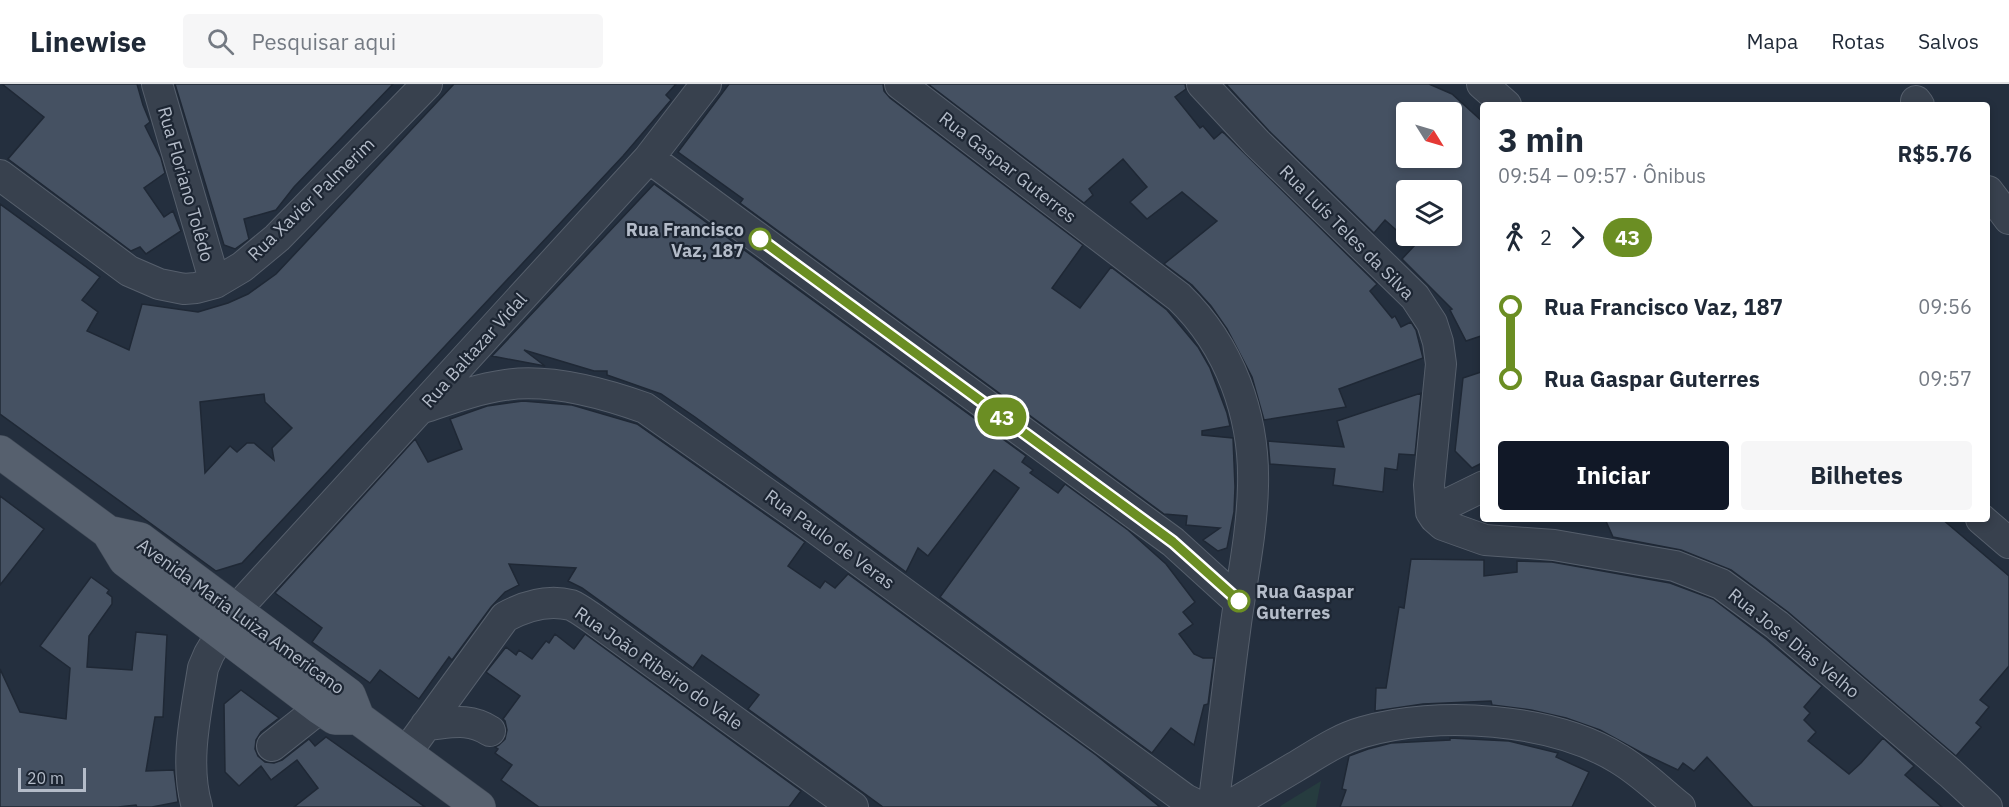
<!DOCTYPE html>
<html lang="pt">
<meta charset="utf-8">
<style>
:root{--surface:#fff;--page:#f6f6f7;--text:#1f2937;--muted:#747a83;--line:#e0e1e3;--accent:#111827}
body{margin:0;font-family:"IBM Plex Sans",sans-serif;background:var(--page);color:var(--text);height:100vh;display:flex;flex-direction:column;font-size:22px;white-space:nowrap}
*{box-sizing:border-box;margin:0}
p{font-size:20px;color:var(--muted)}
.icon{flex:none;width:33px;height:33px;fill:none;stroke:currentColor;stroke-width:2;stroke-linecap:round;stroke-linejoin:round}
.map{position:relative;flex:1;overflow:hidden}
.side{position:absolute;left:1480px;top:18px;width:510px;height:420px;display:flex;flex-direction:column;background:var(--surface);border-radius:6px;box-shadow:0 3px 9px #0003}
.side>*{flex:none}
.badge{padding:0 12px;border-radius:20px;font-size:21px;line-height:39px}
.needle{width:39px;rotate:127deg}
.buttons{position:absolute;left:1396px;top:18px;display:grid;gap:12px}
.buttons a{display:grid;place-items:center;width:66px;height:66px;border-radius:6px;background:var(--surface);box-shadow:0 3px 9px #0003;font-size:30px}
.scale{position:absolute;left:18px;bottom:15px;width:68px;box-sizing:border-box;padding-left:6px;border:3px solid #b4bcc9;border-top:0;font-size:16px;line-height:21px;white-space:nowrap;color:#b4bcc9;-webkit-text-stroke:4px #1d2633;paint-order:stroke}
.map>.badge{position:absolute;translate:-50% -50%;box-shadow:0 0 0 3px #fff}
.legs{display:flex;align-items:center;gap:9px;height:66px;padding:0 18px;font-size:20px}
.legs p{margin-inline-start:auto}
.head{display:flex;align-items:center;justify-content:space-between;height:102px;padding:0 18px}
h1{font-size:33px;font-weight:700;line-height:45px}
.primary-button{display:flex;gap:12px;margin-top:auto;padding:12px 18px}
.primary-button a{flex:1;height:69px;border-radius:6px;background:var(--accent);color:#fff;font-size:24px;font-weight:700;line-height:69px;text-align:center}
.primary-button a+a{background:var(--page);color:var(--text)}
ul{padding:0 18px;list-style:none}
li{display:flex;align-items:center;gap:21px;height:72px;font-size:22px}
li i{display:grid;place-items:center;width:9px;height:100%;margin:0 8px;background:currentColor}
li i::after{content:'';width:15px;height:15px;margin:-8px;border:4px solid;border-radius:50%;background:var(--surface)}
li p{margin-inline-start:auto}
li:first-child i{background:linear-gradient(#0000 50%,currentColor 0)}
li:last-child i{background:linear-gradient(currentColor 50%,#0000 0)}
header{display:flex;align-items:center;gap:36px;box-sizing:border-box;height:84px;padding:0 30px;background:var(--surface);border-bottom:2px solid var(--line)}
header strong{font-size:28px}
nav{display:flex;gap:33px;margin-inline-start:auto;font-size:21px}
.search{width:420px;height:54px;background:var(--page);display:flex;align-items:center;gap:15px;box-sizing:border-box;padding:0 21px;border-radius:6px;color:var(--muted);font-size:22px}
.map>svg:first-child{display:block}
</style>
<header>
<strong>Linewise</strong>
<div class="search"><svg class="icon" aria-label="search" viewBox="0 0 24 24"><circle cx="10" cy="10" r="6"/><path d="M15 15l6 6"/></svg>Pesquisar aqui</div>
<nav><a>Mapa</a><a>Rotas</a><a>Salvos</a></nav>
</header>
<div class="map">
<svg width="2009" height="723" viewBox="0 0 2009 723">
<rect width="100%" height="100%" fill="#242f3e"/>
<!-- green -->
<path fill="#263c3f" d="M1321 697 1316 723H1280L1282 721Z"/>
<!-- building -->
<path fill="#455162" stroke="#1f2835" stroke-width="1.5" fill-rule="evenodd" d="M2 0H137L143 21 150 38 145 42 161 74 165 89 144 104 164 133 173 127 181 147 146 170 140 163 131 167 8 75 44 33Z
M175 0H393L294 103 276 126 244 135 249 155 235 165 224 161Z
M454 0H676L666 11 671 16 623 72 242 479 216 487 0 330V120L100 193 82 216 98 228 87 247 129 266 142 220 198 228 228 219 248 210 276 190ZM264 310 265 318 292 344 272 364 274 376 254 359H247L237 368 230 362 205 389 200 318Z
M729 0H883L884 7 890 14 1083 161 1052 204 1080 224 1111 183 1167 226 1198 263 1210 284 1227 329 1230 342 1202 347V351L1233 354 1235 403 1234 428 1227 464 1218 467 1203 456 1220 444 1186 441 1187 432 1164 430 740 119 743 115 678 68Z
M928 0H1185L1186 5 1175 13 1200 44 1203 42 1214 55 1222 48 1225 50 1377 200 1370 207 1392 234 1395 232 1401 243 1411 238 1416 246 1423 274 1339 305 1346 323 1264 336 1252 293 1227 245 1211 222 1192 201 1164 180 1217 137 1182 108 1147 135 1130 118 1147 103 1123 75 1089 105 1093 111 1084 119Z
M1226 0H1429L1452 10 1484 39V251L1466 257 1450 226 1452 225 1402 175 1414 162 1385 136 1374 149 1269 47ZM1407 28H1452V74H1407ZM1407 106H1452V152H1407Z
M654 100 1026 372 1022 378 1033 386 1030 389 1058 409 1065 400 1128 446 1166 480 1195 518 1183 528 1193 540 1179 550 1194 570 1203 574H1214L1208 620 1204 621 1194 661 1171 644 1152 669 940 513 1019 404 994 386 928 472 918 464 906 488 695 333 661 310 607 291V287H594L524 266 545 282 492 272Z
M1484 287V378L1472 384 1455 367 1463 294Z
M1421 309 1415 371 1399 370 1397 386 1385 384 1383 408 1333 401 1335 385 1270 380 1268 357 1344 363 1337 337Z
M523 317 572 321 637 340 805 458 788 482 820 504 825 497 835 504 848 490 1096 671 1160 723H883L748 625 759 611 702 571 693 584 582 504 568 497 576 484 509 480 519 501 505 508 491 523 452 576 449 573 419 615 380 586 370 599 312 558 322 544 275 509 415 355 428 378 462 365 450 335 487 322Z
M0 412 44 445 0 501Z
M1605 435H1942L2009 492V582L1980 616 1989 623 1976 639 1981 643 1956 672 1788 528 1731 486 1681 466 1613 453Z
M1411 475 1484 476V492L1517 488V477L1552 478 1670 499 1713 515 1766 555 1822 602 1804 623 1810 629 1804 636 1816 648 1808 657 1849 690 1861 679 1883 654 1914 682 1905 691 1942 723H1753L1707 673 1694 687 1683 679 1678 686 1642 669 1600 646 1566 634 1531 626 1492 621 1491 617 1423 620 1375 627 1376 604H1386L1399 523 1404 524Z
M91 493 109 506 107 509 112 513V520L89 552 87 583 132 586 136 548 167 551 163 633H155L146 687 174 686 178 718 152 723H137L136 721 118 723H0V585L20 628 66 635 70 584 40 562Z
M555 550 574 565 585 550 801 707 789 723H539L501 696 512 681 495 669 498 665 495 663 499 661 505 655 507 646 505 637 503 635 520 612 486 588 506 563 516 571 519 566 532 575 546 557 549 559Z
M241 606 279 634 261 648 256 656 255 665 258 672 265 678 274 679 282 676 309 655 315 662 326 653 425 723H294L318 704 297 676 271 696 261 682 239 702 225 688 224 620Z
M1450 654 1509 657 1558 669 1556 673 1589 688 1572 723H1340L1346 706 1342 705 1349 672 1368 665 1391 659 1450 656Z"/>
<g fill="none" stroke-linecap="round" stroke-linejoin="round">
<defs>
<path id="minor" d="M157 0 215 199
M900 0 1179 213C1230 262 1255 332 1253 402 1252 451 1241 499 1235 547 1227 605 1221 664 1213 723
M1202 0 1257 59 1415 213 1432 239 1438 258 1441 280 1429 401 1431 428
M1482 0 1506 21
M1916 17 1919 21
M649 74 1173 458 1239 518
M0 91 129 187 159 200 184 205 196 204 215 199 242 183 277 154 427 0
M1988 107 2009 135
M420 325C447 316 476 305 505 301 549 294 603 309 645 324L793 428 1185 715 1201 723
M1431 428 1435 434 1443 441 1485 456 1554 461 1675 482 1721 500 1777 541 1950 689 1987 723
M1431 428 1484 402
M1981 435 2009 459
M426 641C451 639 468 633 490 647
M272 662 320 624
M406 669 505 533C525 522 547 515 571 521 578 524 586 530 592 534L853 723
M197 723C184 679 196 629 203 584L209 570 235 527 649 74 706 0
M1218 723 1236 718C1256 706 1275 695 1295 683 1317 670 1338 655 1363 648 1437 626 1553 634 1619 675 1641 688 1660 707 1680 723"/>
<path id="major" d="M0 368 108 448 125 476 320 624 335 634H358
M108 448 140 455 349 611 358 634 479 723"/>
</defs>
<!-- minor casing -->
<use href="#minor" stroke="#565f6c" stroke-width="32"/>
<!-- major casing -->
<use href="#major" stroke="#414a57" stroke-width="34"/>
<!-- minor -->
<use href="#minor" stroke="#38414e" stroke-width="30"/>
<!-- major -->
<use href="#major" stroke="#56606e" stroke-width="33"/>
</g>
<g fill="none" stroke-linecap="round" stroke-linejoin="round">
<defs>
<path id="line-1" d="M760 155 1173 458 1239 517"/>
</defs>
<!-- line-1 casing -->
<use href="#line-1" stroke="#fff" stroke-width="14"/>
<!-- line-1 -->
<use href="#line-1" stroke="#6b8e23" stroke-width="9"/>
</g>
<!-- markers -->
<g fill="#fff" stroke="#6b8e23" stroke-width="3">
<circle cx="760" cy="155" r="10"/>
<circle cx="1239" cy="517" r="10"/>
</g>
<g text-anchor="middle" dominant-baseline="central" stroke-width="4.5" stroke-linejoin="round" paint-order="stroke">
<!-- street labels -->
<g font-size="18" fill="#b4bcc9" stroke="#1d2633">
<text transform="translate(1008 83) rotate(38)">Rua Gaspar Guterres</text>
<text transform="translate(186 100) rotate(74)">Rua Floriano Tolêdo</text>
<text transform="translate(311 115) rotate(-44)">Rua Xavier Palmerim</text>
<text transform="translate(1347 148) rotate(45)">Rua Luís Teles da Silva</text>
<text transform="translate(474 266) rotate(-48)">Rua Baltazar Vidal</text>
<text transform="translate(830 455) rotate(36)">Rua Paulo de Veras</text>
<text transform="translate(241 532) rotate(36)">Avenida Maria Luiza Americano</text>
<text transform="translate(1794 559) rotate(39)">Rua José Dias Velho</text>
<text transform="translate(659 584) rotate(35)">Rua João Ribeiro do Vale</text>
</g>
<!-- stop labels -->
<g font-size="18" font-weight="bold" fill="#b4bcc9" stroke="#1d2633" text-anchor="end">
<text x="744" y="145">Rua Francisco<tspan x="744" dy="21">Vaz, 187</tspan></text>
<text x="1256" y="507" text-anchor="start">Rua Gaspar<tspan x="1256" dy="21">Guterres</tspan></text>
</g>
</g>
</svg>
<div class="buttons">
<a><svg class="needle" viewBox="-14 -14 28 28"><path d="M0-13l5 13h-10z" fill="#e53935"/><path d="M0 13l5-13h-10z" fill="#747a83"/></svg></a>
<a><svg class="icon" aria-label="layers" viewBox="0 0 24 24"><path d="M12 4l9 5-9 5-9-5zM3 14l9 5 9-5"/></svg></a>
</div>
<div class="scale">20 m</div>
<b class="badge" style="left:1002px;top:333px;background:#6b8e23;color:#fff">43</b>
<section class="side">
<div class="head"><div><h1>3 min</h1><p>09:54 – 09:57 · Ônibus</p></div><b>R$5.76</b></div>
<div class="legs"><svg class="icon" aria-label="walk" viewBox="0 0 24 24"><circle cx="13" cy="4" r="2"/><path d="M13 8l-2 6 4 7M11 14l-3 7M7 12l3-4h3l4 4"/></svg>2<svg class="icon" aria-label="forward" viewBox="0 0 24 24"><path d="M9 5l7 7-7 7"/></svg><b class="badge" style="background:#6b8e23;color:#fff">43</b></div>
<ul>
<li><i style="color:#6b8e23"></i><b>Rua Francisco Vaz, 187</b><p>09:56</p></li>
<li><i style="color:#6b8e23"></i><b>Rua Gaspar Guterres</b><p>09:57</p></li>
</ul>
<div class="primary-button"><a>Iniciar</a><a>Bilhetes</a></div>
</section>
</div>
